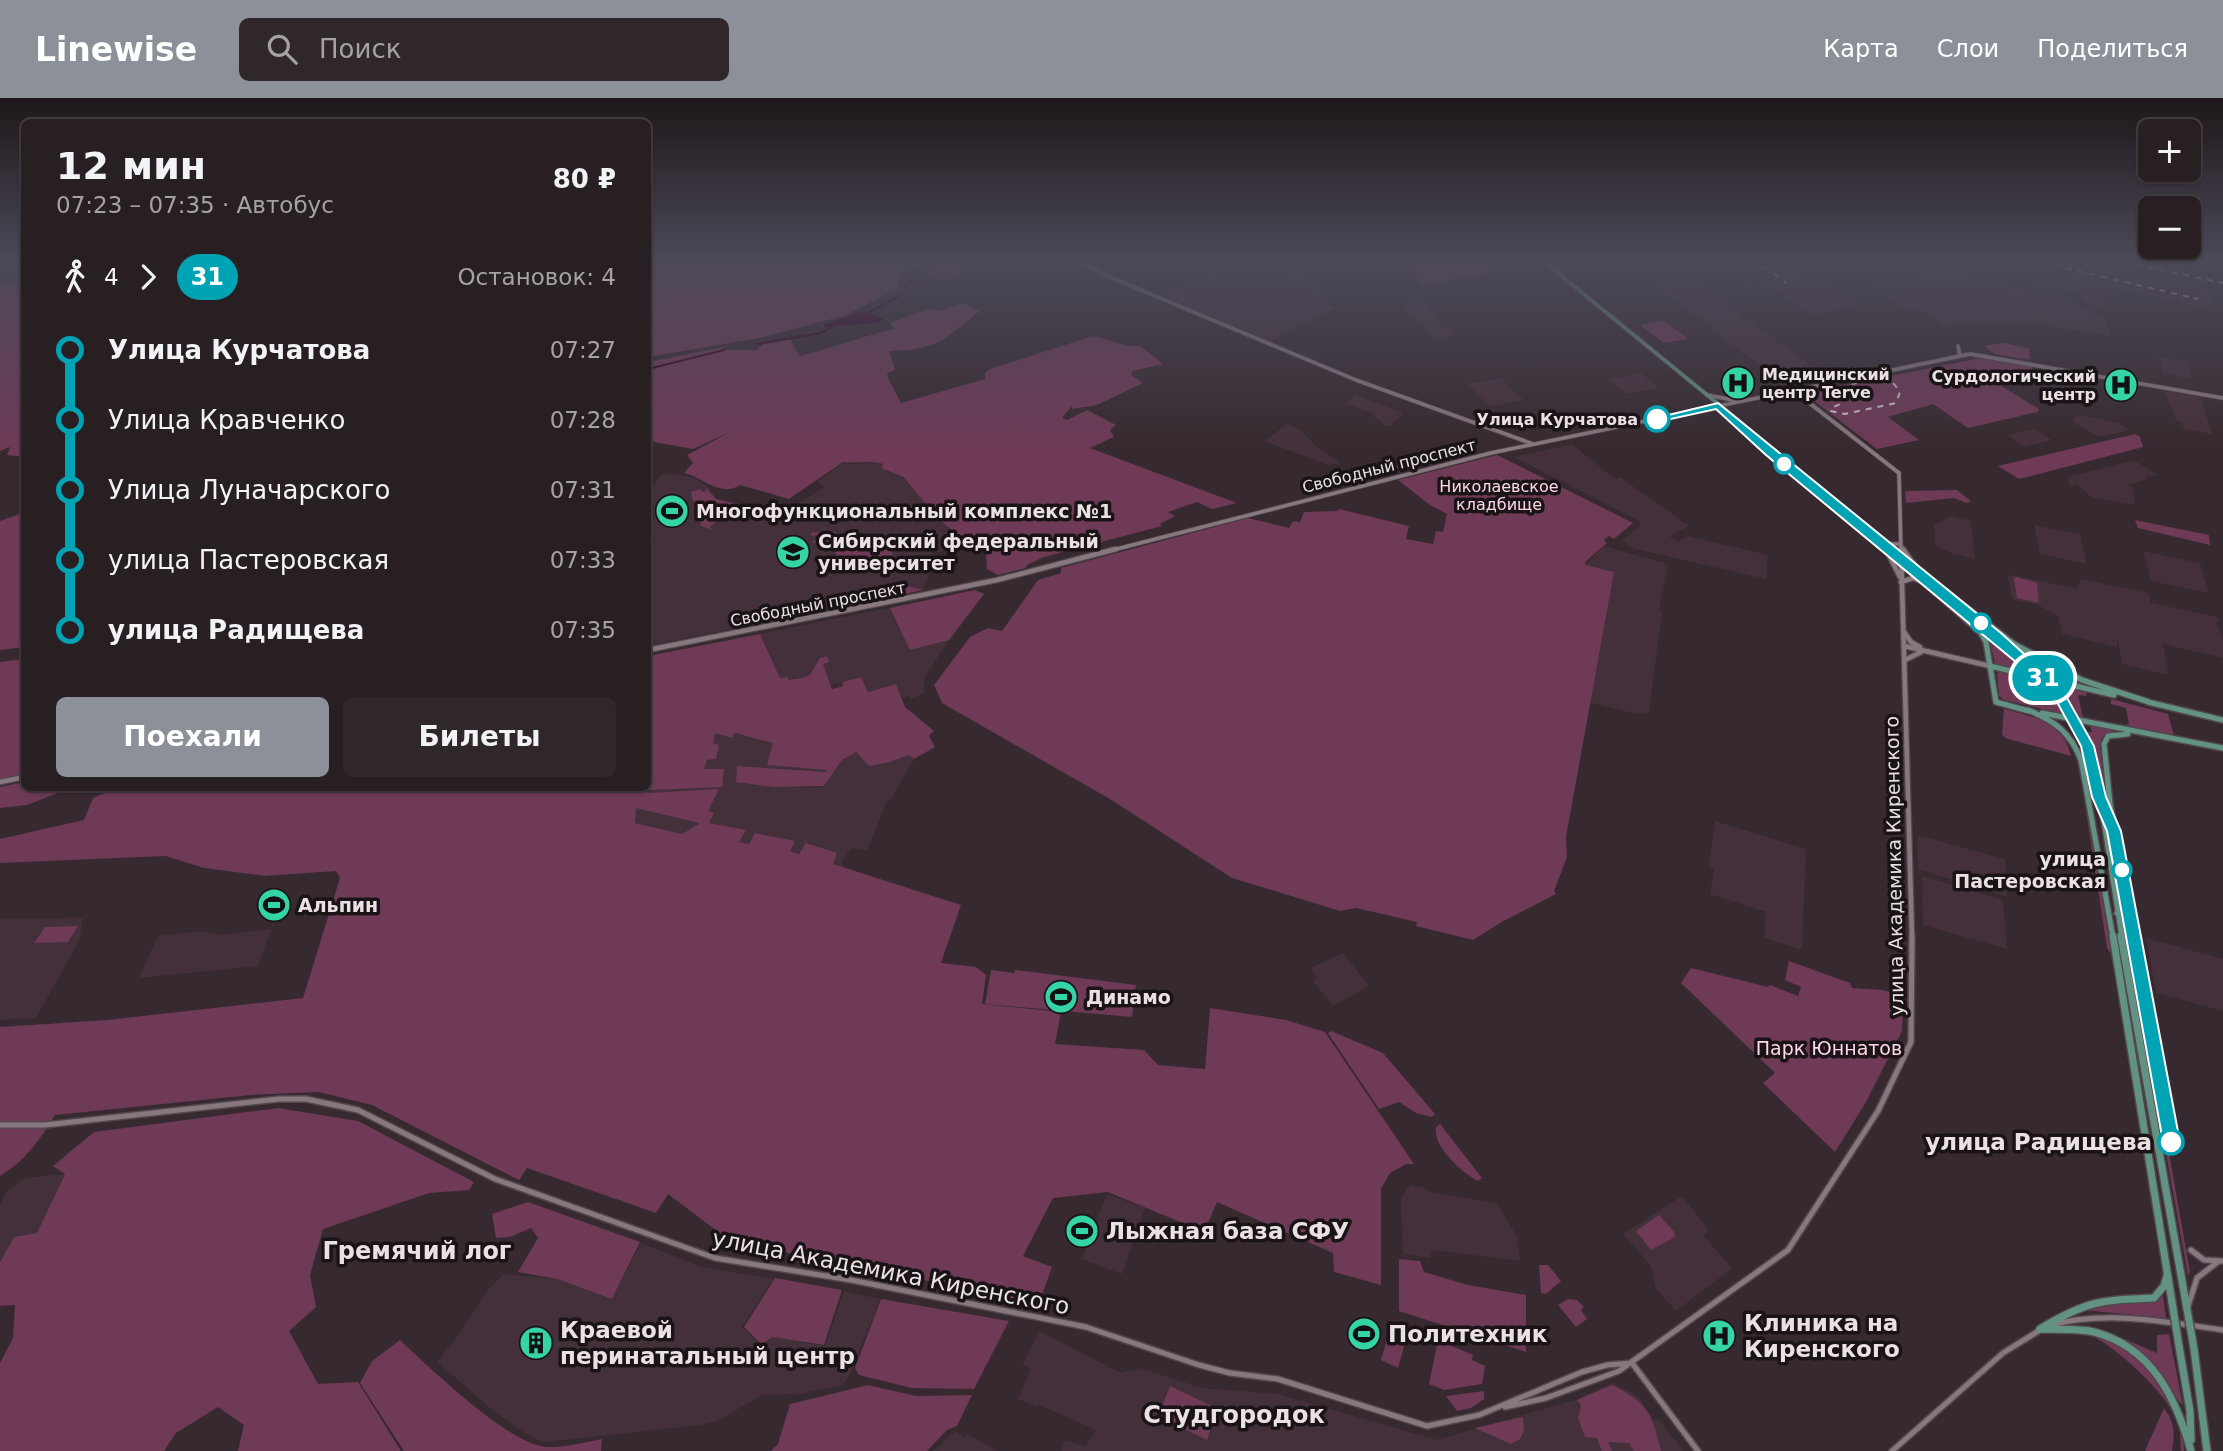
<!DOCTYPE html>
<html lang="ru">
<meta charset="utf-8">
<style>
:root{--surface:#281f23;--page:#30272b;--text:#f1f3f6;--muted:#a5a2a6;--line:#443d41;--accent:#8c9099}
body{margin:0;font-family:"DejaVu Sans",sans-serif;background:var(--page);color:var(--text);height:100vh;display:flex;flex-direction:column;font-size:26px;white-space:nowrap}
*{box-sizing:border-box;margin:0}
p{font-size:23px;color:var(--muted)}
.icon{flex:none;width:38px;height:38px;fill:none;stroke:currentColor;stroke-width:2;stroke-linecap:round;stroke-linejoin:round}
.map{position:relative;flex:1;overflow:hidden}
.panel{position:absolute;left:21px;top:21px;width:630px;height:672px;display:flex;flex-direction:column;background:var(--surface);border-radius:10px;box-shadow:0 2px 5px #0004,0 0 0 2px var(--line)}
.panel>*{flex:none}
.badge{padding:0 14px;border-radius:23px;font-size:24px;line-height:46px}
.buttons{position:absolute;left:2138px;top:21px;display:grid;gap:14px}
.buttons a{display:grid;place-items:center;width:63px;height:63px;border-radius:10px;background:var(--surface);box-shadow:0 2px 5px #0004,0 0 0 2px var(--line);font-size:35px}
.map>.badge{position:absolute;translate:-50% -50%;box-shadow:0 0 0 4px #fff}
.legs{display:flex;align-items:center;gap:10px;height:77px;padding:0 35px;font-size:23px}
.legs p{margin-inline-start:auto}
.head{display:flex;align-items:center;justify-content:space-between;height:119px;padding:0 35px}
h1{font-size:38px;font-weight:700;line-height:52px}
.primary-button{display:flex;gap:14px;margin-top:auto;padding:14px 35px}
.primary-button a{flex:1;height:80px;border-radius:10px;background:var(--accent);color:#fff;font-size:28px;font-weight:700;line-height:80px;text-align:center}
.primary-button a+a{background:var(--page);color:var(--text)}
ul{padding:0 35px;list-style:none}
li{display:flex;align-items:center;gap:24px;height:70px;font-size:26px}
li i{display:grid;place-items:center;width:10px;height:100%;margin:0 9px;background:currentColor}
li i::after{content:'';width:18px;height:18px;margin:-9px;border:5px solid;border-radius:50%;background:var(--surface)}
li p{margin-inline-start:auto}
li:first-child i{background:linear-gradient(#0000 50%,currentColor 0)}
li:last-child i{background:linear-gradient(currentColor 50%,#0000 0)}
header{display:flex;align-items:center;gap:42px;box-sizing:border-box;height:98px;padding:0 35px;background:var(--accent);color:#fff}
header strong{font-size:33px}
nav{display:flex;gap:38px;margin-inline-start:auto;font-size:24px}
.search{width:490px;height:63px;background:var(--page);display:flex;align-items:center;gap:18px;box-sizing:border-box;padding:0 24px;border-radius:10px;color:var(--muted);font-size:26px}
.map>svg:first-child{display:block}
</style>
<header>
<strong>Linewise</strong>
<div class="search"><svg class="icon" aria-label="search" viewBox="0 0 24 24"><circle cx="10" cy="10" r="6"/><path d="M15 15l6 6"/></svg>Поиск</div>
<nav><a>Карта</a><a>Слои</a><a>Поделиться</a></nav>
</header>
<div class="map">
<svg width="2223" height="1353" viewBox="0 0 2223 1353">
<rect width="100%" height="100%" fill="#36292f"/>
<!-- built -->
<path fill="#44303a" d="M1247 162H1266L1325 192 1312 198 1335 210 1269 244 1161 196 1171 191 1174 193Z
M1751 162H1768L1807 185 1821 183 1857 207 1811 217 1761 182 1747 184 1732 169 1755 166Z
M1989 162H2128L2223 182V187L2202 183V190L2212 196 2209 210 2111 190 2101 209 2088 205 2079 195 2031 186 2032 178 1989 166Z
M1863 169 2002 183 2005 189 2056 200 2103 218 2111 238 2029 224 1986 223 1947 229 1921 212 1909 214 1885 199 1905 194 1889 184 1878 187 1866 181Z
M1693 182 1826 279 1787 288 1658 189Z
M1418 199 1457 237 1435 241 1404 212Z
M2159 259 2188 264 2191 281 2163 275Z
M1641 275 1659 290 1626 296 1609 281Z
M1501 280 1523 302 1489 309 1468 286Z
M2164 293 2200 299 2212 336 2184 331 2182 324 2177 323Z
M1355 298V297L1404 315 1391 327 1385 328 1370 314 1346 306Z
M2079 317 2119 325 2130 332 2099 339 2072 323Z
M1287 326 1299 331 1321 352 1340 365 1328 367 1264 343Z
M2035 331 2052 342 2024 349 2007 337Z
M1572 346 1615 381 1620 379 1689 428 1669 438 1678 444 1688 438 1768 457 1766 481 1635 451 1627 447 1623 441 1640 428 1639 423 1514 359Z
M869 362 883 367 880 370 901 378 961 443 958 449 944 448 945 453 931 455 934 465 923 492 652 547 648 538V443L655 441 648 433V393L663 375 694 379 709 390 716 401 780 417 825 389 817 384 843 365 856 366Z
M2134 362 2157 377 2147 378V381L2128 387 2133 390 2135 407 2093 400 2077 387 2070 389 2067 379Z
M1949 418 1971 423 1975 461 1951 455 1935 447 1934 428Z
M2034 427 2080 436 2087 466 2040 456Z
M1604 448 1668 466 1659 512 1662 514 1649 614 1637 616 1589 604 1614 474 1585 467Z
M2143 453 2200 465 2209 495 2151 483Z
M2012 477 2078 491 2080 481 2148 495 2151 505 2218 519 2219 524H2216L2223 543V560L2163 546 2169 577 2122 566 2117 538V549L2062 536 2058 518 2038 507 2012 501 2008 478Z
M975 492 984 496 949 542 924 580V595L910 601 909 598 902 600 896 586 868 594 860 579 830 587 824 571 806 580 793 582 780 580 760 536Z
M715 634 734 635 774 645 833 653 826 674 738 668 737 684 814 690 824 688 842 662 856 654 890 664 909 657 914 661 890 703H887L867 753 853 750 850 752 843 762V769L833 766 836 755 800 756 789 753 795 744 755 735 749 746 739 744 745 732 703 724 682 736 634 725 635 710 615 705 634 690 651 692 722 687 704 671 707 662 716 661 719 647 712 645Z
M1715 723 1806 751 1802 852 1764 840 1766 814 1710 796 1714 770 1709 768Z
M1917 737 2005 761 2007 799 1918 771Z
M1922 778 2003 802 2007 851 1923 827Z
M83 820 79 843 36 920 0 922V825L2 821Z
M271 831 258 868 139 880 158 838 203 833 220 837Z
M2146 840 2223 861V913L2156 895Z
M1343 855 1369 888 1333 908 1313 883 1317 880 1310 870Z
M65 1076 37 1135 14 1139 0 1164V1107L6 1094 25 1080Z
M1410 1087 1424 1090 1430 1094 1497 1105 1516 1137 1520 1163 1431 1152 1430 1160 1403 1156 1401 1100Z
M1107 1096 1145 1110 1122 1176 1082 1161Z
M1682 1098 1709 1132 1703 1137 1732 1170 1676 1213 1656 1191 1651 1168 1623 1136Z
M641 1145 701 1169 773 1181 742 1229 762 1249 772 1239 825 1248 844 1193 880 1201 850 1277 842 1287 799 1296 762 1297 719 1322 700 1327 544 1344 526 1336 494 1313 437 1264 457 1239 489 1191 504 1176 557 1181 612 1201Z
M1039 1233 1121 1275 1140 1270 1202 1290 1278 1296 1437 1342 1575 1302 1612 1285 1638 1298 1654 1322H1659L1684 1353H1061L1065 1342 1085 1348 1097 1332 1039 1307 1037 1309 1018 1301 1031 1271 1023 1266Z
M955 1333 965 1339 967 1336 998 1353H934Z"/>
<!-- green -->
<path fill="#6e3a56" fill-rule="evenodd" d="M648 162H850L856 166 868 162 925 164 920 169H914L901 178 898 190 846 217 759 240 648 259Z
M946 162H966L960 168 965 173 963 176 944 182 925 176Z
M1447 162H1486L1499 173 1424 187 1406 169Z
M0 183 24 187V359L7 357 10 349 0 353Z
M963 205 980 213C943 240 944 251 889 253L895 272 888 275 887 278 901 305 985 281V275L990 271 1093 238 1128 248H1140L1163 266 1133 273 1131 277 1143 285 1097 307 1072 311V308L1062 320 1067 322 1087 312 1116 327 1110 332 1114 339 1090 350 1237 405 1212 411 1197 404 1168 414 1175 418 1160 426 1162 428 1044 459 1027 467 1026 470 998 477 987 471 986 456 990 451 964 443 939 421 903 379 881 370 883 366C868 361 859 366 843 364L789 401 740 387C720 400 703 379 684 375L693 365 687 357 730 334 693 351 648 343V264L724 249 723 252H756L764 246 790 241 800 258C833 250 862 238 895 231L890 225 931 210 940 213Z
M1663 222 1687 240V241L1664 245 1640 227Z
M2003 245 2029 250 2030 262 1995 256 1984 248Z
M1981 260 2032 269V275L2023 274 1993 283 2039 311 2037 314 1968 330 1933 306 1888 319 1919 342 1877 351 1804 295Z
M2135 336 2140 339 2143 349 2019 381 1998 368Z
M1447 354 1451 358 1334 386 1331 384Z
M1497 357 1633 425 1614 441 1609 438 1604 442 1607 445 1585 464V467L1614 474 1566 739 1567 759 1554 793 1556 796 1500 825 1473 842 1416 828 1417 824 1356 810 1340 813 1232 780 1110 701 942 605 934 587 970 539 988 530 1002 533 1038 482 1061 475V470L1248 420 1289 430 1293 423 1300 424 1304 414 1337 413 1339 411 1409 428 1406 441 1433 446 1436 433 1443 434 1447 416 1430 407 1398 382Z
M705 389 716 401 738 406 710 429 712 432 701 428C699 415 693 406 691 394L701 391 702 394H706Z
M1957 392 1971 403 1966 405 1954 400 1906 405 1905 393Z
M22 415 24 549 0 552V423Z
M2135 422 2209 437 2210 447 2138 430Z
M824 433 836 434 845 440 846 444 888 439 893 460 837 466 835 453 841 452 840 448 822 454 820 450 833 448V443L817 446 812 444 821 437 812 438 811 435Z
M2017 479 2037 485 2039 505 2017 500 2014 480Z
M904 487 923 492 832 511 830 500Z
M975 492 984 496 949 542 910 552 890 510Z
M1974 522 2034 575 1995 566 1989 540Z
M760 536 780 580 788 579 789 582C816 578 807 580 820 560L827 558 829 564 823 566 832 591 843 588 842 584 861 579 868 594 896 586 905 609 934 633 929 638 935 649 914 661 909 657 890 664 869 668 856 654 842 662 824 688 774 689 736 684 737 668 826 674 827 672 767 667 773 645 735 635 732 640 715 635 713 645 719 647 716 661 707 662 704 671H724L722 689 651 692 645 690H648V558Z
M24 561V676L0 682V564Z
M2000 574 2087 594 2086 598 2078 597 2083 620 2004 602 1999 598 1997 575Z
M2111 601 2168 616 2174 637 2121 629 2129 626 2126 610 2111 606Z
M2004 611C2034 619 2064 624 2071 658L2005 640 2002 636Z
M2090 628 2115 633 2103 638 2100 649 2109 715 2094 654 2086 634H2092Z
M24 684V690H71L27 707 0 710V689Z
M2082 687 2085 696 2112 857 2107 850Z
M116 690H634L649 695 719 691 708 713 714 715 709 725 746 732 739 744 749 746 755 735 795 743 790 753 799 756 806 745 837 755 833 766 961 807 941 865 976 869 986 877 982 906 1061 914 1055 946 1144 952 1158 967 1205 971 1210 910 1286 922 1325 934 1414 1066H1406L1390 1075 1381 1091V1187L1334 1174 1333 1155 1217 1104 1204 1134 1108 1094 1053 1100 1023 1158 1052 1169 1037 1211 924 1182 737 1145 736 1141 721 1136 668 1096 656 1115 527 1070 519 1082 372 1007 319 994 251 997 55 1017C40 1042 25 1063 0 1078V929L107 922 303 900 340 780 336 773 265 778 204 770 166 758 0 765V741L84 722 93 700ZM636 710 699 725V726L682 736 635 725Z
M2126 811 2190 1174 2188 1178 2123 814Z
M78 828 68 844 34 845 45 829Z
M1789 863 1850 885 1852 890 1883 892 1903 898 1902 933 1865 1006 1835 1054 1763 985 1775 975 1681 885 1691 870 1768 889 1770 887 1798 898 1801 889 1785 882Z
M991 872 1014 875 1015 872 1136 887 1132 919 985 906Z
M1331 933 1383 955 1435 1016 1432 1019 1416 1015 1399 1004 1379 1011 1328 935Z
M278 1010 358 1023 474 1084 469 1092 429 1095 323 1131 310 1177 316 1209 289 1233 318 1286 358 1284 401 1353H238L244 1327 218 1309 176 1335 164 1353H0V1265L13 1240 15 1207 0 1208V1164L14 1139 37 1135 65 1076 53 1068 94 1034Z
M1440 1026 1482 1080 1478 1083C1462 1075 1432 1048 1436 1029Z
M528 1104 640 1144 612 1201 557 1181 518 1174 538 1140 531 1130 510 1139 496 1140 492 1116Z
M1659 1117 1674 1134 1675 1139 1651 1152 1636 1133Z
M1399 1161 1420 1163 1424 1174 1468 1187 1526 1197V1254L1399 1213Z
M1539 1167H1548L1561 1183 1546 1196 1541 1195Z
M775 1180 842 1192 824 1247 772 1239 762 1247 744 1229Z
M2163 1198 2166 1220 2082 1212 2105 1205 2153 1204Z
M881 1201 1009 1223 974 1291 912 1290 859 1277 855 1270Z
M1568 1201 1577 1202 1584 1209 1581 1212 1587 1221 1576 1229 1558 1207Z
M1390 1231 1407 1238 1398 1270 1381 1262Z
M2108 1234 2157 1255V1237L2169 1236 2183 1308C2158 1277 2148 1253 2108 1234Z
M2095 1237C2125 1245 2170 1285 2180 1314 2183 1325 2184 1341 2184 1353H2181C2180 1344 2181 1334 2178 1326 2171 1299 2120 1253 2096 1240Z
M400 1242C428 1268 511 1349 548 1349 565 1350 585 1344 602 1341L601 1353H404L360 1285 372 1263Z
M1438 1242 1473 1257 1472 1262 1485 1268 1482 1286 1444 1292 1429 1286Z
M868 1287 916 1298 972 1297 957 1328 947 1332 927 1353H771L778 1346 790 1306Z
M1612 1287C1647 1304 1652 1315 1661 1353H1634L1629 1345 1608 1344 1612 1353H1602L1597 1340 1585 1339 1578 1320 1581 1307 1577 1302Z
M1170 1288 1218 1311 1207 1342 1158 1318Z
M1484 1293V1301L1471 1310 1457 1313 1446 1298Z
M2164 1310C2175 1325 2175 1335 2172 1353H2145Z
M1523 1319 1524 1333 1520 1341 1511 1346 1475 1330Z"/>
<!-- water -->
<path fill="#360022" d="M864 213 884 221 879 225 824 229 825 226Z"/>
<g fill="none" stroke-linecap="round" stroke-linejoin="round">
<!-- stream -->
<path stroke="#360022" stroke-width="2" d="M868 215 899 198 921 170
M758 246 821 235 830 230
M648 271 724 252"/>
<defs>
<path id="secondary-far2" d="M1078 162 1105 177 1356 282 1533 346
M1958 248 1960 258
M1794 293 1899 375 1901 453
M1707 297 1733 302
M1885 446H1901
M1885 449 1887 453
M1902 450 1904 453
M1109 453 1491 355 1970 256 2223 300"/>
<path id="secondary-far1" d="M1886 451 1900 479
M1901 451 1912 839
M1903 451 1915 468
M1901 484 1913 480 1924 484
M1904 534 1911 544 1920 549
M1904 548 1990 568
M648 552 997 482 1116 451
M1905 562 1921 554
M0 684 24 679"/>
<path id="secondary" d="M0 1027H45L279 1001H306L358 1012 495 1081 715 1160 851 1182 1086 1229 1199 1267 1230 1275 1278 1281 1427 1328 1479 1317 1582 1274 1607 1267 1632 1265
M2191 1152 2204 1162 2223 1163
M2188 1208 2197 1180 2219 1163
M2051 1227C2108 1212 2166 1224 2223 1232
M1632 1265 1698 1353
M1505 1309 1546 1300 1619 1273 1788 1152 1878 1013 1911 944 1912 838
M1892 1353 2003 1255 2040 1232"/>
<path id="primary-far2" d="M1542 162 1728 314 1891 453
M1740 329 1787 368"/>
<path id="primary-far1" d="M1889 451 2014 546 2082 582 2149 604
M1908 469 1981 535 1986 544 1996 604 2029 613
M1977 522 2039 576
M1990 568 2114 597
M2148 604 2223 622
M2028 612C2055 623 2070 634 2081 662L2113 839
M2042 615 2223 650
M2078 628 2100 697 2122 839
M2102 705 2111 725
M2117 815 2127 803 2110 706 2104 646 2108 638 2128 636"/>
<path id="primary" d="M2113 838 2172 1204
M2121 838 2187 1211
M2040 1231C2058 1232 2077 1230 2094 1234 2152 1249 2176 1300 2191 1353
M2040 1231C2086 1203 2101 1202 2154 1200L2164 1188 2167 1178
M2179 1248 2190 1313 2191 1342
M2194 1251 2207 1353"/>
</defs>
<!-- secondary-far2 casing -->
<use href="#secondary-far2" stroke="#52474d" stroke-width="5"/>
<!-- secondary-far1 casing -->
<use href="#secondary-far1" stroke="#52474d" stroke-width="7"/>
<!-- secondary casing -->
<use href="#secondary" stroke="#52474d" stroke-width="8"/>
<!-- primary-far2 casing -->
<use href="#primary-far2" stroke="#52474d" stroke-width="5"/>
<!-- primary-far1 casing -->
<use href="#primary-far1" stroke="#52474d" stroke-width="8"/>
<!-- primary casing -->
<use href="#primary" stroke="#52474d" stroke-width="10"/>
<!-- secondary-far2 -->
<use href="#secondary-far2" stroke="#87777f" stroke-width="3.5"/>
<!-- secondary-far1 -->
<use href="#secondary-far1" stroke="#87777f" stroke-width="4.5"/>
<!-- secondary -->
<use href="#secondary" stroke="#87777f" stroke-width="5"/>
<!-- primary-far2 -->
<use href="#primary-far2" stroke="#619283" stroke-width="3.5"/>
<!-- primary-far1 -->
<use href="#primary-far1" stroke="#619283" stroke-width="5"/>
<!-- primary -->
<use href="#primary" stroke="#619283" stroke-width="7"/>
<!-- rail -->
<path stroke="#cbc1c5" stroke-width="2" stroke-dasharray="6 6" stroke-linecap="butt" d="M1754 162 1787 185
M2031 162 2198 201
M2113 162 2223 185
M1869 282 1894 286 1900 294 1896 305 1845 316 1831 313V310L1843 305 1839 295 1848 287Z"/>
<defs>
<path id="primary-bridge-far1" d="M2039 576 2062 601 2078 628"/>
<path id="primary-bridge" d="M2172 1204 2179 1248
M2187 1211 2194 1251"/>
</defs>
<!-- primary-bridge-far1 casing -->
<use href="#primary-bridge-far1" stroke="#52474d" stroke-width="8" stroke-linecap="butt"/>
<!-- primary-bridge casing -->
<use href="#primary-bridge" stroke="#52474d" stroke-width="10" stroke-linecap="butt"/>
<!-- primary-bridge-far1 -->
<use href="#primary-bridge-far1" stroke="#619283" stroke-width="5"/>
<!-- primary-bridge -->
<use href="#primary-bridge" stroke="#619283" stroke-width="7"/>
</g>
<!-- sky -->
<linearGradient id="sky" x2="0" y2="1"><stop stop-color="#1e171a"/><stop offset="0.46" stop-color="#4c4958"/><stop offset="1" stop-color="#4c4958" stop-opacity="0"/></linearGradient>
<rect width="2223" height="352" fill="url(#sky)"/>
<!-- line-1 -->
<path fill="#00a3b4" stroke="#fff" stroke-width="2" d="M1718 305 2001 535 2043 573 2066 598 2094 648 2106 699 2121 733 2180 1044 2177 1049 2171 1052 2165 1049 2163 1044 2107 733 2092 699 2081 648 2057 604 2034 579 1766 357 1716 311 1657 324 1652 321Z"/>
<!-- icons -->
<defs>
<symbol id="hospital-disc" viewBox="-11 -11 22 22"><circle r="9.5" fill="#35d4a7" stroke="#1a1416"/><path d="M-5-5h3v3.5h4V-5h3V5h-3V1.5h-4V5h-3Z" fill="#111"/></symbol>
<symbol id="stadium-disc" viewBox="-11 -11 22 22"><circle r="9.5" fill="#35d4a7" stroke="#1a1416"/><path d="M0-5a6.5 5 0 1 0 0 10a6.5 5 0 1 0 0-10ZM-3.5-1.8h7v3.6h-7Z" fill="#111"/></symbol>
<symbol id="university-disc" viewBox="-11 -11 22 22"><circle r="9.5" fill="#35d4a7" stroke="#1a1416"/><path d="M0-5L7-2L0 1L-7-2ZM-4 1L0 2.5L4 1V4Q0 6-4 4Z" fill="#111"/></symbol>
<symbol id="building-disc" viewBox="-11 -11 22 22"><circle r="9.5" fill="#35d4a7" stroke="#1a1416"/><path d="M-4-6H4V6H1V3H-1V6H-4ZM-2.5-4.3h1.7v1.8h-1.7ZM.8-4.3h1.7v1.8H.8ZM-2.5-1h1.7V.8h-1.7ZM.8-1h1.7V.8H.8Z" fill="#111"/></symbol>
</defs>
<g fill-rule="evenodd">
<use href="#hospital-disc" x="1719" y="266" width="38" height="38"/>
<use href="#hospital-disc" x="2102" y="268" width="38" height="38"/>
<use href="#stadium-disc" x="653" y="394" width="38" height="38"/>
<use href="#university-disc" x="774" y="435" width="38" height="38"/>
<use href="#stadium-disc" x="255" y="788" width="38" height="38"/>
<use href="#stadium-disc" x="1042" y="880" width="38" height="38"/>
<use href="#stadium-disc" x="1063" y="1114" width="38" height="38"/>
<use href="#stadium-disc" x="1345" y="1217" width="38" height="38"/>
<use href="#hospital-disc" x="1700" y="1219" width="38" height="38"/>
<use href="#building-disc" x="517" y="1226" width="38" height="38"/>
</g>
<!-- markers -->
<g fill="#fff" stroke="#00a3b4" stroke-width="3.5">
<circle cx="1657" cy="321" r="12"/>
<circle cx="1784" cy="366" r="9"/>
<circle cx="1981" cy="525" r="9"/>
<circle cx="2122" cy="772" r="9"/>
<circle cx="2171" cy="1044" r="12"/>
</g>
<g text-anchor="middle" dominant-baseline="central" stroke-width="7" stroke-linejoin="round" paint-order="stroke">
<!-- far-poi labels -->
<g font-size="16" font-weight="bold" fill="#eae1e5" stroke="#1a1416" text-anchor="start">
<text x="1762" y="276">Медицинский<tspan x="1762" dy="18">центр Terve</tspan></text>
<text x="2096" y="278" text-anchor="end">Сурдологический<tspan x="2096" dy="18">центр</tspan></text>
</g>
<!-- far-stop labels -->
<g font-size="16" font-weight="bold" fill="#eae1e5" stroke="#1a1416" text-anchor="end">
<text x="1638" y="321">Улица Курчатова</text>
</g>
<!-- far-street labels -->
<g font-size="16" fill="#eae1e5" stroke="#1a1416">
<text transform="translate(1389 368) rotate(-14)">Свободный проспект</text>
<text transform="translate(818 506) rotate(-11)">Свободный проспект</text>
</g>
<!-- far-park labels -->
<g font-size="16" fill="#fed6e9" stroke="#1a1416">
<text x="1499" y="388">Николаевское<tspan x="1499" dy="18">кладбище</tspan></text>
</g>
<!-- poi labels -->
<g font-size="19" font-weight="bold" fill="#eae1e5" stroke="#1a1416" text-anchor="start">
<text x="696" y="413">Многофункциональный комплекс №1</text>
<text x="818" y="443">Сибирский федеральный<tspan x="818" dy="22">университет</tspan></text>
<text x="298" y="807">Альпин</text>
<text x="1086" y="899">Динамо</text>
</g>
<!-- stop labels -->
<g font-size="19" font-weight="bold" fill="#eae1e5" stroke="#1a1416" text-anchor="end">
<text x="2106" y="761">улица<tspan x="2106" dy="22">Пастеровская</tspan></text>
</g>
<!-- street labels -->
<g font-size="19" fill="#eae1e5" stroke="#1a1416">
<text transform="translate(1894 768) rotate(-91)">улица Академика Киренского</text>
</g>
<!-- park labels -->
<g font-size="19" fill="#fed6e9" stroke="#1a1416">
<text x="1829" y="950">Парк Юннатов</text>
</g>
<!-- near-stop labels -->
<g font-size="23" font-weight="bold" fill="#eae1e5" stroke="#1a1416" text-anchor="end">
<text x="2152" y="1044">улица Радищева</text>
</g>
<!-- near-poi labels -->
<g font-size="23" font-weight="bold" fill="#eae1e5" stroke="#1a1416" text-anchor="start">
<text x="1106" y="1133">Лыжная база СФУ</text>
<text x="1744" y="1225">Клиника на<tspan x="1744" dy="26">Киренского</tspan></text>
<text x="560" y="1232">Краевой<tspan x="560" dy="26">перинатальный центр</tspan></text>
<text x="1388" y="1236">Политехник</text>
</g>
<!-- near-street labels -->
<g font-size="23" fill="#eae1e5" stroke="#1a1416">
<text transform="translate(891 1174) rotate(11)">улица Академика Киренского</text>
</g>
<!-- near-neighbourhood labels -->
<g font-size="24" font-weight="bold" fill="#eae1e5" stroke="#1a1416">
<text x="417" y="1153">Гремячий лог</text>
<text x="1234" y="1317">Студгородок</text>
</g>
</g>
</svg>
<div class="buttons">
<a>+</a>
<a>−</a>
</div>
<b class="badge" style="left:2043px;top:580px;background:#00a3b4;color:#fff">31</b>
<section class="panel">
<div class="head"><div><h1>12 мин</h1><p>07:23 – 07:35 · Автобус</p></div><b>80 ₽</b></div>
<div class="legs"><svg class="icon" aria-label="walk" viewBox="0 0 24 24"><circle cx="13" cy="4" r="2"/><path d="M13 8l-2 6 4 7M11 14l-3 7M7 12l3-4h3l4 4"/></svg>4<svg class="icon" aria-label="forward" viewBox="0 0 24 24"><path d="M9 5l7 7-7 7"/></svg><b class="badge" style="background:#00a3b4;color:#fff">31</b><p>Остановок: 4</p></div>
<ul>
<li><i style="color:#00a3b4"></i><b>Улица Курчатова</b><p>07:27</p></li>
<li><i style="color:#00a3b4"></i><span>Улица Кравченко</span><p>07:28</p></li>
<li><i style="color:#00a3b4"></i><span>Улица Луначарского</span><p>07:31</p></li>
<li><i style="color:#00a3b4"></i><span>улица Пастеровская</span><p>07:33</p></li>
<li><i style="color:#00a3b4"></i><b>улица Радищева</b><p>07:35</p></li>
</ul>
<div class="primary-button"><a>Поехали</a><a>Билеты</a></div>
</section>
</div>
